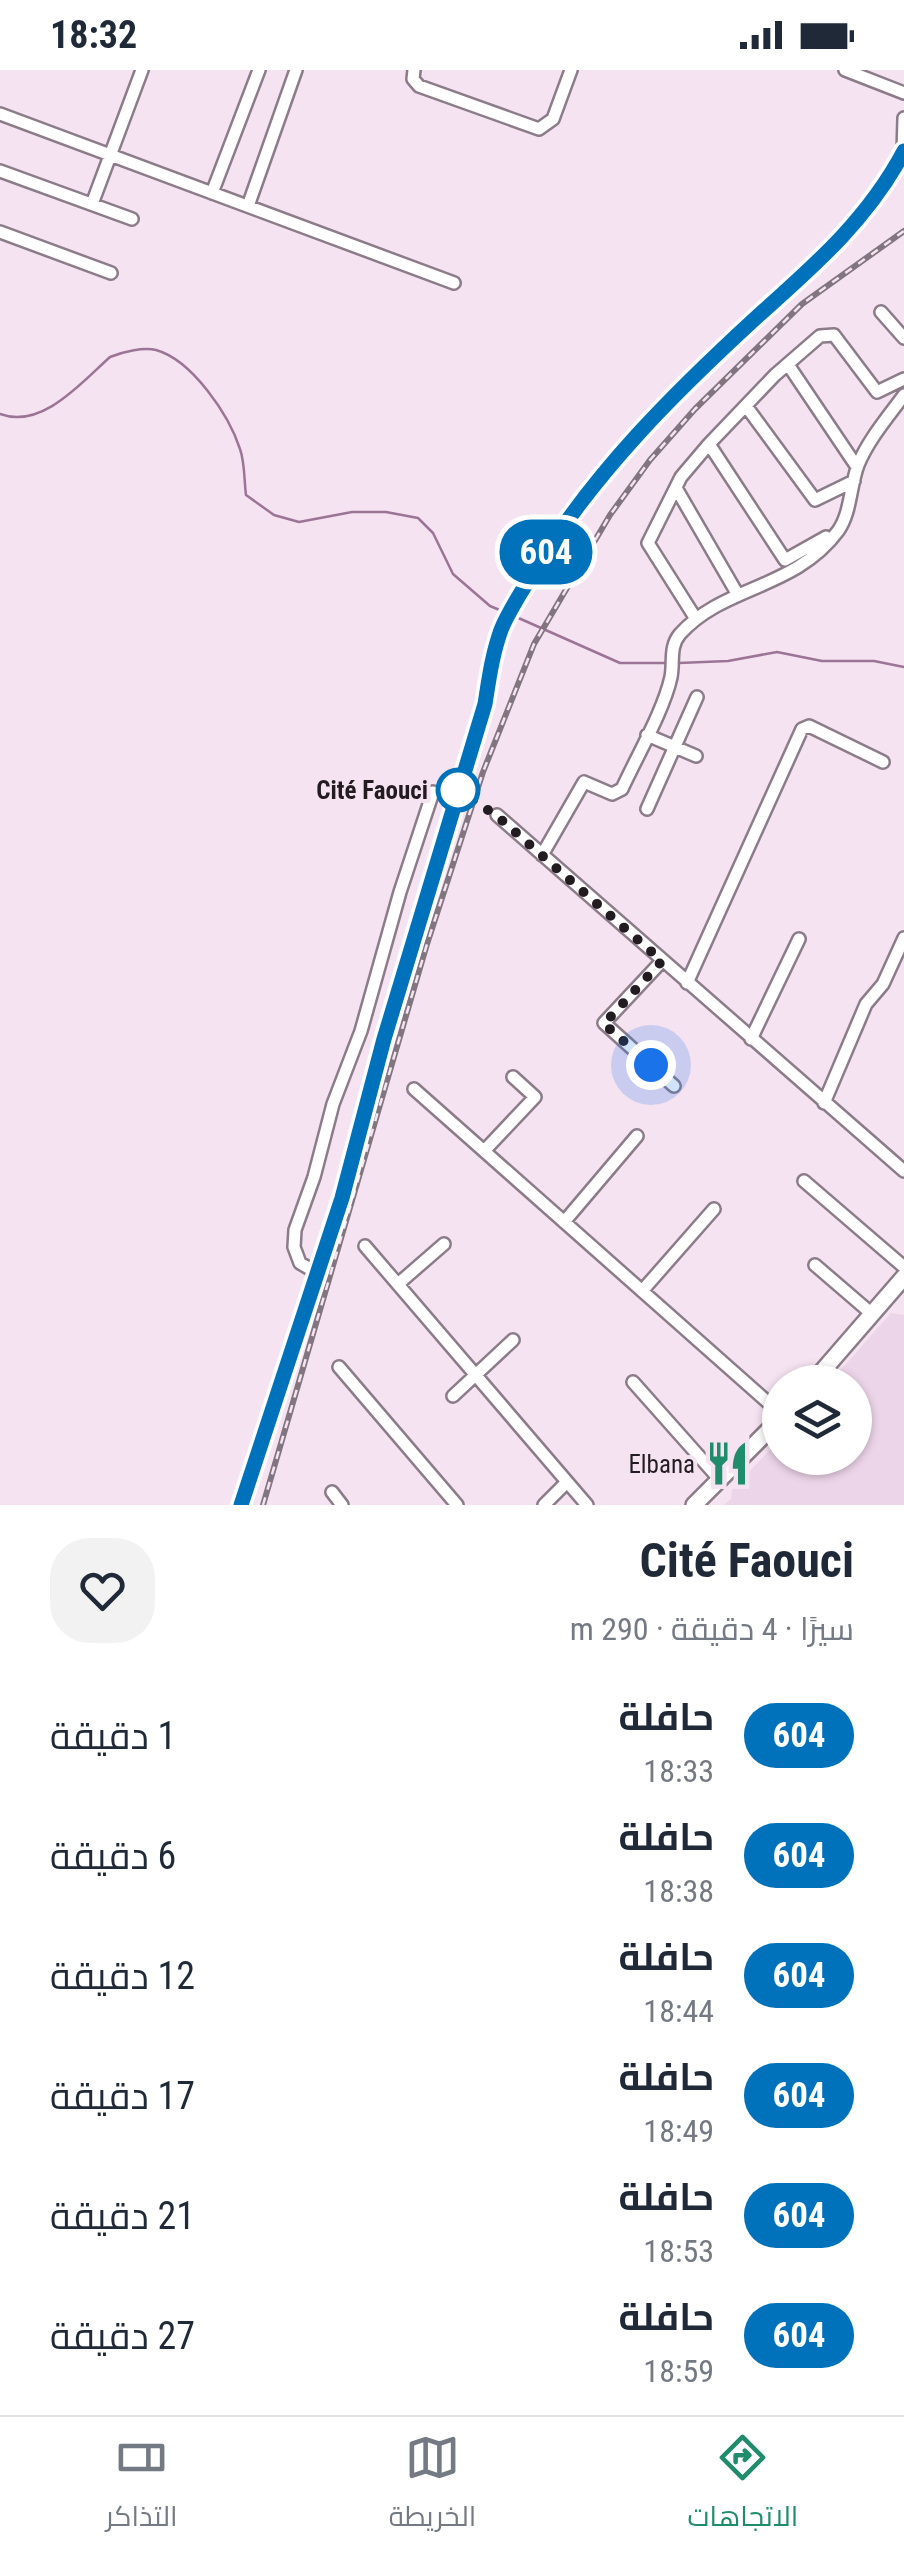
<!DOCTYPE html>
<html lang="ar">
<meta charset="utf-8">
<style>
:root{--surface:#fff;--page:#f2f2f3;--text:#1f2937;--muted:#747a83;--line:#e0e1e3;--accent:#1f8c6b}
body{margin:0;font-family:"Roboto Condensed",Cairo,sans-serif;background:var(--page);color:var(--text);direction:rtl;height:100vh;display:flex;flex-direction:column;font-size:38px;white-space:nowrap}
*{box-sizing:border-box;margin:0}
p{font-size:32px;color:var(--muted)}
.icon{flex:none;width:55px;height:55px;fill:none;stroke:currentColor;stroke-width:2;stroke-linecap:round;stroke-linejoin:round}
.map{position:relative;height:1435px;overflow:hidden;direction:ltr}
.panel{display:flex;flex-direction:column;background:var(--surface);flex:1}
.panel>*{flex:none}
.badge{padding:0 20px;border-radius:32px;font-size:35px;line-height:65px}
.tools{position:absolute;left:762px;top:1295px;display:grid;gap:20px}
.tools a{display:grid;place-items:center;width:110px;height:110px;border-radius:50%;background:var(--surface);box-shadow:0 2px 8px #0004;font-size:50px}
.you{position:absolute;width:50px;height:50px;margin:-25px;border:8px solid #fff;border-radius:50%;background:#1a73e8;box-shadow:0 0 0 15px #1a73e833}
.map>.badge{position:absolute;translate:-50% -50%;box-shadow:0 0 0 5px #fff}
.round{display:grid;place-items:center;flex:none;width:105px;height:105px;border-radius:40px;background:var(--page)}
.overview{display:flex;align-items:center;justify-content:space-between;height:170px;padding:0 50px}
h1{font-size:48px;font-weight:700;line-height:75px}
ul{padding:0;list-style:none}
li{display:flex;align-items:center;gap:30px;height:120px;padding:0 50px}
li div{flex:1}
li b{display:block;font-size:38px}
li em{font-style:normal}
li .badge{min-width:110px;font-weight:700;text-align:center}
.status{display:flex;justify-content:space-between;align-items:center;height:70px;padding:0 50px;background:var(--surface);direction:ltr}
.status svg{height:28px;fill:currentColor}
.tab-bar{display:flex;justify-content:space-around;align-items:center;height:140px;border-top:2px solid var(--line);background:var(--surface);font-size:28px;color:var(--muted)}
.tab-bar a{display:grid;justify-items:center;gap:5px}
.tab-bar .on{color:var(--accent)}
.map>svg:first-child{display:block}
</style>
<div class="status"><b>18:32</b><svg viewBox="0 0 49 12"><path d="M0 12V9h3v3zM5 12V6h3v6zM10 12V3h3v9zM15 12V0h3v12zM26 1h20v11H26zM47 4h2v5h-2z"/></svg></div>
<div class="map">
<svg width="904" height="1435" viewBox="0 0 904 1435">
<rect width="100%" height="100%" fill="#f5e3f2"/>
<!-- built -->
<path fill="#edd5e9" d="M891 1243 904 1245V1435H724L731 1429 732 1420 780 1369V1388H855V1312H830Z"/>
<g fill="none" stroke-linecap="round" stroke-linejoin="round">
<!-- stream -->
<path stroke="#9c7496" stroke-width="2.5" d="M0 344C42 360 83 311 110 287 122 282 143 277 156 280 192 290 229 345 240 379 245 393 244 410 246 425L274 445 299 452 352 442H386L418 448 433 463 453 504 490 536 502 541
M514 546 620 593H666
M679 593 728 591 777 582 822 591H874L904 597"/>
<defs>
<path id="minor" d="M414 0 413 9 419 16 539 59 553 49 571 0
M845 0 904 23
M0 44 454 213
M903 83 904 48
M0 101 132 149
M212 123 259 0
M92 134 142 0
M248 136 296 0
M0 162 111 203
M881 242 904 268
M789 296 857 397
M746 336 815 430 854 411
M709 374 785 490 826 467
M676 418 738 525
M696 549 648 473 681 407 709 374 775 305 820 266 834 265 877 322 904 309
M647 665 696 686
M647 739 697 627
M497 745 904 1101
M542 785 584 712 612 724 622 719C636 688 664 640 671 607 674 592 669 577 680 564 724 515 794 520 838 461 851 443 850 416 858 395 868 370 888 347 904 325
M662 891 604 953 674 1016
M687 913 802 659 809 656 883 692
M751 969 799 869
M414 1019 780 1343
M824 1033 866 934 883 914 904 868
M485 1080 535 1027 513 1007
M804 1111 904 1197
M564 1152 637 1066
M365 1176 587 1435
M815 1195 872 1244
M317 1203 300 1193 294 1177 295 1160 314 1107 333 1034 361 961 400 822 433 722
M398 1214 444 1174
M642 1221 714 1139
M339 1297 457 1435
M633 1312 721 1411
M453 1326 513 1270
M332 1422 342 1435
M544 1435 567 1412"/>
<path id="major" d="M813 1312 904 1207
M241 1435 342 1128 384 969 485 634C489 609 492 585 501 560 509 539 523 520 534 501 593 403 675 322 759 245 816 194 867 150 904 82
M694 1435 780 1349"/>
</defs>
<!-- minor casing -->
<use href="#minor" stroke="#8c7c89" stroke-width="16"/>
<!-- major casing -->
<use href="#major" stroke="#8c7c89" stroke-width="20"/>
<!-- minor -->
<use href="#minor" stroke="#fff" stroke-width="11"/>
<!-- major -->
<use href="#major" stroke="#fff" stroke-width="15"/>
<defs>
<path id="rail" d="M263 1435 427 874 483 702 534 574 610 445 650 390 695 339 802 234 904 161"/>
</defs>
<!-- rail casing -->
<use href="#rail" stroke="#81757f" stroke-width="6"/>
<!-- rail -->
<use href="#rail" stroke="#f5e3f2" stroke-width="2.5" stroke-dasharray="8" stroke-linecap="butt"/>
</g>
<g fill="none" stroke-linecap="round" stroke-linejoin="round">
<defs>
<path id="line" d="M241 1435 342 1128 384 969 485 634C489 609 492 585 501 560 509 540 523 520 534 501 593 403 675 322 759 245 815 195 868 149 904 81"/>
</defs>
<!-- line casing -->
<use href="#line" stroke="#fff" stroke-width="22"/>
<!-- line -->
<use href="#line" stroke="#0072bc" stroke-width="15"/>
<!-- walk -->
<path stroke="#221c21" stroke-width="10" stroke-dasharray="0 18" d="M458 720 497 746 662 891 604 954 651 995"/>
</g>
<!-- icons -->
<defs>
<symbol id="restaurant-bare" viewBox="-9 -9 18 18"><path d="M-5-6h1v4h1v-4h1v4h1v-4h1v5L-1.5 .5V6h-2V.5L-5-1ZM5-6V6H3V1.5H1.5Q1.5-4 5-6Z" fill="#1f8c6b" stroke="#f5e3f2" stroke-width="2.5" paint-order="stroke"/></symbol>
</defs>
<g fill-rule="evenodd">
<use href="#restaurant-bare" x="696" y="1362" width="63" height="63"/>
</g>
<!-- markers -->
<circle fill="#fff" stroke="#0072bc" stroke-width="5" cx="458" cy="720" r="20"/>
<g text-anchor="middle" dominant-baseline="central" stroke-width="8" stroke-linejoin="round" paint-order="stroke">
<!-- stop labels -->
<g font-size="25" font-weight="bold" fill="#221c21" stroke="#f5e3f2" text-anchor="end">
<text x="428" y="720">Cité Faouci</text>
</g>
<!-- poi labels -->
<g font-size="25" fill="#221c21" stroke="#f5e3f2" text-anchor="end">
<text x="695" y="1394">Elbana</text>
</g>
</g>
</svg>
<div class="tools">
<a><svg class="icon" aria-label="layers" viewBox="0 0 24 24"><path d="M12 4l9 5-9 5-9-5zM3 14l9 5 9-5"/></svg></a>
</div>
<div class="you" style="left:651px;top:995px"></div>
<b class="badge" style="left:546px;top:482px;background:#0072bc;color:#fff">604</b>
</div>
<section class="panel">
<div class="overview"><div><h1>Cité Faouci</h1><p>سيرًا · 4 دقيقة · 290 m</p></div><a class="round"><svg class="icon" aria-label="heart" viewBox="0 0 24 24"><path d="M12 20l-8-8c-3-5 5-10 8-4 3-6 11-1 8 4z"/></svg></a></div>
<ul>
<li><span class="badge" style="background:#0072bc;color:#fff">604</span><div><b>حافلة</b><p>18:33</p></div><em>1 دقيقة</em></li>
<li><span class="badge" style="background:#0072bc;color:#fff">604</span><div><b>حافلة</b><p>18:38</p></div><em>6 دقيقة</em></li>
<li><span class="badge" style="background:#0072bc;color:#fff">604</span><div><b>حافلة</b><p>18:44</p></div><em>12 دقيقة</em></li>
<li><span class="badge" style="background:#0072bc;color:#fff">604</span><div><b>حافلة</b><p>18:49</p></div><em>17 دقيقة</em></li>
<li><span class="badge" style="background:#0072bc;color:#fff">604</span><div><b>حافلة</b><p>18:53</p></div><em>21 دقيقة</em></li>
<li><span class="badge" style="background:#0072bc;color:#fff">604</span><div><b>حافلة</b><p>18:59</p></div><em>27 دقيقة</em></li>
</ul>
</section>
<nav class="tab-bar">
<a class="on"><svg class="icon" aria-label="directions" viewBox="0 0 24 24"><path d="M12 3l9 9-9 9-9-9zM9 14v-3h6M13 9l2 2-2 2"/></svg>الاتجاهات</a>
<a><svg class="icon" aria-label="map" viewBox="0 0 24 24"><path d="M3 6l6-2 6 2 6-2v14l-6 2-6-2-6 2zM9 4v14M15 6v14"/></svg>الخريطة</a>
<a><svg class="icon" aria-label="tickets" viewBox="0 0 24 24"><path d="M3 7h18v10H3zM15 7v10"/></svg>التذاكر</a>
</nav>
